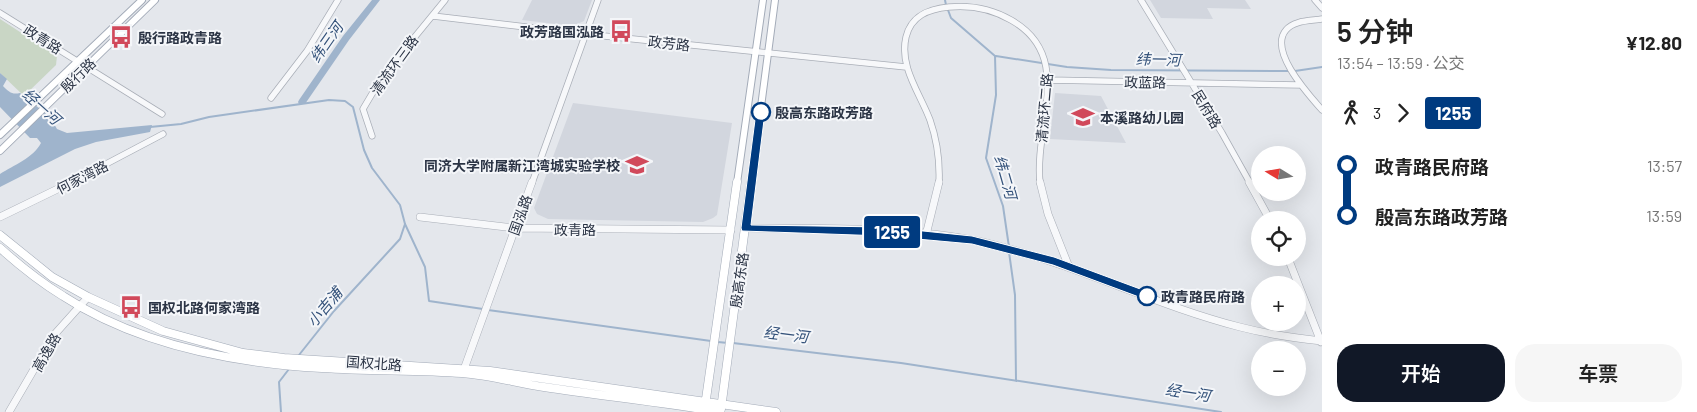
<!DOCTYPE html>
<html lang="zh">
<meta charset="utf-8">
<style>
:root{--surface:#fff;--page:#f6f6f6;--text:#222;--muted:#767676;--accent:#111827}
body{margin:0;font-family:Barlow,"Noto Sans SC",sans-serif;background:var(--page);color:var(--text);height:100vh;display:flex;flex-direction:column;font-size:19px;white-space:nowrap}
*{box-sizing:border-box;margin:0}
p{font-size:16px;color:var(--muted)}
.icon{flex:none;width:28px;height:28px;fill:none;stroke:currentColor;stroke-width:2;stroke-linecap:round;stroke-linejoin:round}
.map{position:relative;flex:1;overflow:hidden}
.drawer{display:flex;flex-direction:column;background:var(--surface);width:375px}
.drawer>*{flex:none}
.badge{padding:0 10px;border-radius:4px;font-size:18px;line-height:32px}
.needle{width:32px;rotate:281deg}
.fabs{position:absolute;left:1251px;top:146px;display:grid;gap:10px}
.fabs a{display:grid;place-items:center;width:55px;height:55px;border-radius:50%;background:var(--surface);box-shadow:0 5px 20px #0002;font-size:25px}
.map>.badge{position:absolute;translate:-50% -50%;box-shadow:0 0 0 2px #fff}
.legs{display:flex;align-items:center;gap:8px;height:55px;padding:0 15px;font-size:16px}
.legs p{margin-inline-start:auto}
.summary{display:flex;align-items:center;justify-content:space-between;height:85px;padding:0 15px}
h1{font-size:28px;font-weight:600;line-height:38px}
.action{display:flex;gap:10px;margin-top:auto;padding:10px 15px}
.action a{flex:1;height:58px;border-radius:20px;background:var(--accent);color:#fff;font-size:20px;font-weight:600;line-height:58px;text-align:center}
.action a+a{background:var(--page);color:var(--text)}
ul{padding:0 15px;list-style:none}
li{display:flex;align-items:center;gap:18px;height:50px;font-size:19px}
li i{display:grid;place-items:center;width:8px;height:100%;margin:0 6px;background:currentColor}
li i::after{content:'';width:12px;height:12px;margin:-6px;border:4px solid;border-radius:50%;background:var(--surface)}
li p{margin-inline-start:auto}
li:first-child i{background:linear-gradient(#0000 50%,currentColor 0)}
li:last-child i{background:linear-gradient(currentColor 50%,#0000 0)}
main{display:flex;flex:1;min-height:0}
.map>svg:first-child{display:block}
</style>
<main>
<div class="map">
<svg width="1322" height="412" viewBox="0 0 1322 412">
<rect width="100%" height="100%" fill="#e4e7ec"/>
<!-- built -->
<path fill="#d2d6de" d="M532 0H592L584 21 573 26 522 20Z
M1150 0H1245L1251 9 1207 8 1213 19 1161 18Z
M1055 93 1101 96 1126 143 1050 139Z
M573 103 732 123 717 215 713 218 703 222 548 219 537 214 534 208Z"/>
<!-- green -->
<path fill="#c9d6c5" d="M0 19 57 56 56 65 24 96 0 73Z"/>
<!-- water -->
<path fill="#9fb4cc" d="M0 73 7 79 3 86C9 92 12 95 20 93L50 117 57 129 67 133 152 125 150 132 96 142 75 149 0 187V174C14 165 33 158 41 143L37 138H30L0 107Z"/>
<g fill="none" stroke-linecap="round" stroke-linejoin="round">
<!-- stream -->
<path stroke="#9fb4cc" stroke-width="2" d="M945 0 946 5
M948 10 951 18 995 56 996 95 986 158 1003 206 1009 247
M996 56 1067 67 1111 70 1290 71
M1295 71 1322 67
M150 127 181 124 209 117 329 100 345 101 353 107 364 150 372 168 400 205 405 224 425 267 429 301 483 309
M1009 252 1015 295 1016 381
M488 310 711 341
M718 342 728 343
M733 343 901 363 1221 412
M299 355 334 311 400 239 405 224
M281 412 279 382 289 369"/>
<!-- river -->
<path fill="#9fb4cc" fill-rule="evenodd" d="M372 0H380L349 40 305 104H299L298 102 299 100 343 36Z"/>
<defs>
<path id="minor-far1" d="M1141 0 1222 133 1250 183
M1315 0 1322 8
M0 13 162 114
M433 16 585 34 906 67
M1322 19C1311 21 1294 20 1286 30 1268 51 1309 95 1322 110
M1049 80 1300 85
M271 98 307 51 338 0
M372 136 363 109 382 77 445 0
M70 183 163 134
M532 183 598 0
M939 183C940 161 937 140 930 120 920 93 899 67 906 37 911 16 928 9 949 7 970 5 992 9 1011 20 1075 56 1034 124 1040 183"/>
<path id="minor" d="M1040 182 1048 214 1069 267
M1249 182 1270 220
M0 217 72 182
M420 217 515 228 731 230
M746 228C830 229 917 225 999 246 1081 267 1158 306 1240 327 1267 334 1294 338 1322 341
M926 235 939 182
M1288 258 1321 342
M463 372 532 182
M9 412 54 335 88 297"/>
<path id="major-far1" d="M0 135 142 0
M0 151 155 0
M737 183 763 0
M751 183 775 0"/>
<path id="major" d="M0 235 52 277 88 297 163 331 243 353 284 358 490 371 776 412
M0 248C20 266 40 282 63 296 138 345 234 363 322 368 369 371 416 370 462 373 490 375 517 383 544 387 603 396 662 402 720 412
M705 406 737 182
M721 409 751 182"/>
</defs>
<!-- minor-far1 casing -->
<use href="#minor-far1" stroke="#a9aeb7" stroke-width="7"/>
<!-- minor casing -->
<use href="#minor" stroke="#a9aeb7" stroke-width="8"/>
<!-- major-far1 casing -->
<use href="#major-far1" stroke="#a3abb8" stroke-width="8"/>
<!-- major casing -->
<use href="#major" stroke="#a3abb8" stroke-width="9"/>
<!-- minor-far1 -->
<use href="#minor-far1" stroke="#f7f8fa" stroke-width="5.5"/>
<!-- minor -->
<use href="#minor" stroke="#f7f8fa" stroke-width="7"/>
<!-- major-far1 -->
<use href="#major-far1" stroke="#fff" stroke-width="6"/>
<!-- major -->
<use href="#major" stroke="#fff" stroke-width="8"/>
</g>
<!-- line-1 -->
<path fill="#003b80" stroke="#fff" d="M761 109 765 112 751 225 884 227 972 236 1054 257 1151 293 1152 296 1147 300 1053 265 972 244 884 236 742 231 741 228 756 112Z"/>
<!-- icons -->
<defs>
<symbol id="bus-bare" viewBox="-9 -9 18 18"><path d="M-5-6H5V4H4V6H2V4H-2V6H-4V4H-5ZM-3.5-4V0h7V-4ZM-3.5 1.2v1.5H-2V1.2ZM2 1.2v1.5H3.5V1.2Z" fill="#d1495b" stroke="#f4f6f9" stroke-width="2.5" paint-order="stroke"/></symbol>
<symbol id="school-bare" viewBox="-9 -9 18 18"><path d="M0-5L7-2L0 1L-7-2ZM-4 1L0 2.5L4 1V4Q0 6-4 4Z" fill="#d1495b" stroke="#f4f6f9" stroke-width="2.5" paint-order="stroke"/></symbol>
</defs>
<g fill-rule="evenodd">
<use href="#bus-bare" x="605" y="15" width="32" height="32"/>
<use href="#bus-bare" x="105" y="21" width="32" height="32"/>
<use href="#school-bare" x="1067" y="101" width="32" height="32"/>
<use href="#school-bare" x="621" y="149" width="32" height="32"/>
<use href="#bus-bare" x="115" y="291" width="32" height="32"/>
</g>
<!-- markers -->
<g fill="#fff" stroke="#003b80" stroke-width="2.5">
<circle cx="761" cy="112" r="9"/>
<circle cx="1147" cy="296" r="9"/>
</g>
<g text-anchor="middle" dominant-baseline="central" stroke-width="4" stroke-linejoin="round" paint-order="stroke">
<!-- poi labels -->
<g font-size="14" font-weight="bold" fill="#2b3445" stroke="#f4f6f9" text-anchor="start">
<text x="604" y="31" text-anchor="end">政芳路国泓路</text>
<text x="138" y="37">殷行路政青路</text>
<text x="1100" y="117">本溪路幼儿园</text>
<text x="620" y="165" text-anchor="end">同济大学附属新江湾城实验学校</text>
<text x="148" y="307">国权北路何家湾路</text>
</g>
<!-- street labels -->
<g font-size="14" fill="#2b3445" stroke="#f4f6f9">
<text transform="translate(43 39) rotate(32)">政青路</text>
<text transform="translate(669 43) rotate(6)">政芳路</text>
<text transform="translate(394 65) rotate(-54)">清流环三路</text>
<text transform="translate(78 75) rotate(-44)">殷行路</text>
<text transform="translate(1145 82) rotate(1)">政蓝路</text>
<text transform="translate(1044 108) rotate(-85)">清流环二路</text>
<text transform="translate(1207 109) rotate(59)">民府路</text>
<text transform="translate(82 177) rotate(-27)">何家湾路</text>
<text transform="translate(520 215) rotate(-70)">国泓路</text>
<text x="575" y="229">政青路</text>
<text transform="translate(739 280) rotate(-82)">殷高东路</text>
<text transform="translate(46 352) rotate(-60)">高逸路</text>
<text transform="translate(374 363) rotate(4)">国权北路</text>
</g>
<!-- stop labels -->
<g font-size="14" font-weight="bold" fill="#2b3445" stroke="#f4f6f9" text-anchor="start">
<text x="775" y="112">殷高东路政芳路</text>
<text x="1161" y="296">政青路民府路</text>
</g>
<!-- water labels -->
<g font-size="15" font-style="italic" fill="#34527a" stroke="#f4f6f9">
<text transform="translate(326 42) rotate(-55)">纬三河</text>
<text transform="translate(1158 59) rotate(1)">纬一河</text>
<text transform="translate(42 106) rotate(42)">经一河</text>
<text transform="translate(1006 177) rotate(74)">纬二河</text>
<text transform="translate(324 307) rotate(-50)">小吉浦</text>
<text transform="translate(786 334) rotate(7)">经一河</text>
<text transform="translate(1188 392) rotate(9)">经一河</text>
</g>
</g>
</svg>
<div class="fabs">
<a><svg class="needle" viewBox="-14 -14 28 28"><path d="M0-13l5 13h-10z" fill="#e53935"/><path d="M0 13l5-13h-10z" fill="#767676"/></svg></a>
<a><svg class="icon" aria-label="locate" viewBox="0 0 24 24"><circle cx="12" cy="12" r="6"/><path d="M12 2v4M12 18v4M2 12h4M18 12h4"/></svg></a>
<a>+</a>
<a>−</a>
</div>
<b class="badge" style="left:892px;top:232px;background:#003b80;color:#fff">1255</b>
</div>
<section class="drawer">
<div class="summary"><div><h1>5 分钟</h1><p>13:54 – 13:59 · 公交</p></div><b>¥12.80</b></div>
<div class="legs"><svg class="icon" aria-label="walk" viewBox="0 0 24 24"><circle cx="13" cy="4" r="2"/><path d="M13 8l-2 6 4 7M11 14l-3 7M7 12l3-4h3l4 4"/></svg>3<svg class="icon" aria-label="forward" viewBox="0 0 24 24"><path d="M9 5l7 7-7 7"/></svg><b class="badge" style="background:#003b80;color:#fff">1255</b></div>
<ul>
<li><i style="color:#003b80"></i><b>政青路民府路</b><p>13:57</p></li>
<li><i style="color:#003b80"></i><b>殷高东路政芳路</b><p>13:59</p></li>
</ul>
<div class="action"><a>开始</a><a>车票</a></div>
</section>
</main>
